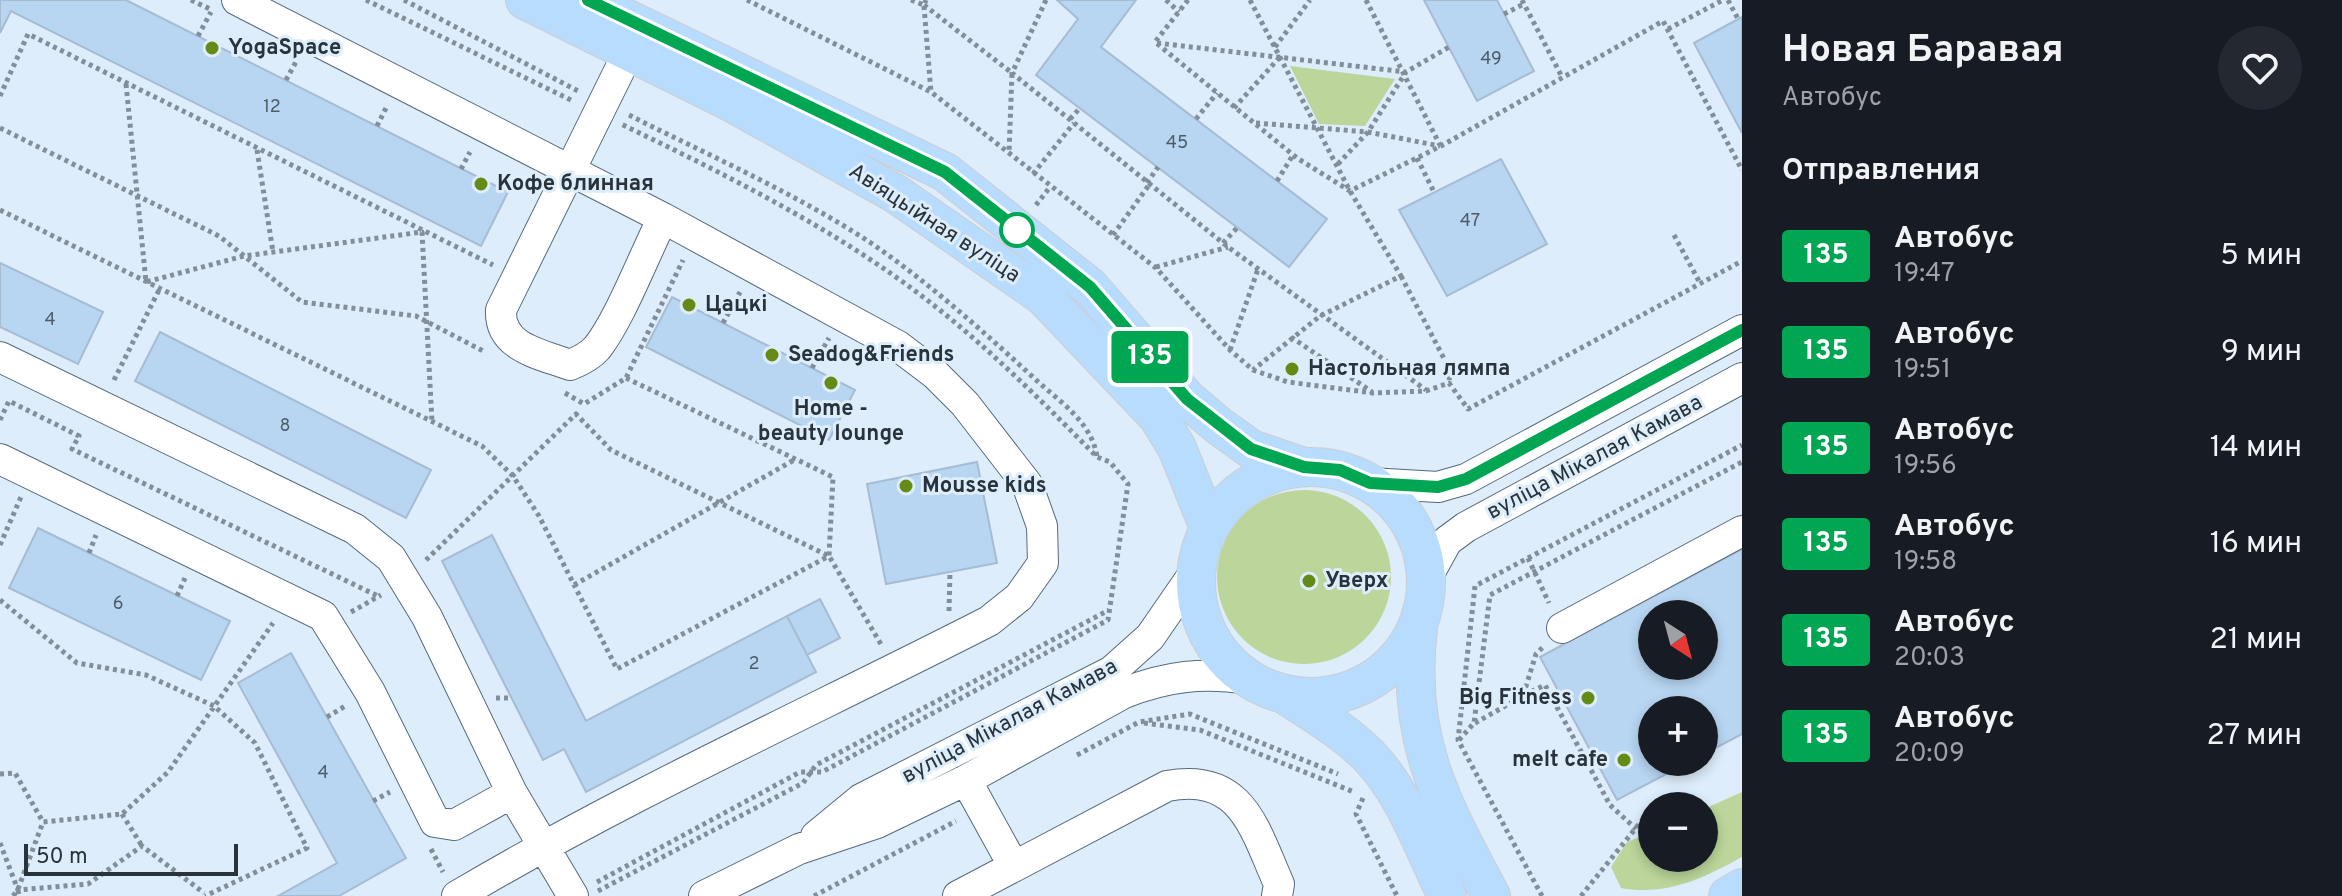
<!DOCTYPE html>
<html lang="ru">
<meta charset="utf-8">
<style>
:root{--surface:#171b24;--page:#242831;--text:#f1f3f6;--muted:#9ea1a6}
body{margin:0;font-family:Overpass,sans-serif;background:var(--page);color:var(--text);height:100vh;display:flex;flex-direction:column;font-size:30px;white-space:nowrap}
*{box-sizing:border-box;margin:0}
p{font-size:26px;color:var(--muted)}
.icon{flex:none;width:44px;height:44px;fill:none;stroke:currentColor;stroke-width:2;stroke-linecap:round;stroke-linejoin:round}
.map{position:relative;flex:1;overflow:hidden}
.side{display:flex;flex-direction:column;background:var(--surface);width:600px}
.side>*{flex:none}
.badge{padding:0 16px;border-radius:6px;font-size:28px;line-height:52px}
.needle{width:52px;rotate:144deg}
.fabs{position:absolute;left:1638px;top:600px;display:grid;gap:16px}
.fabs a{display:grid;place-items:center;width:80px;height:80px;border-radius:50%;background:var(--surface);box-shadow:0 4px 12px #0003;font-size:40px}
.scale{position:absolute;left:24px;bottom:20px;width:214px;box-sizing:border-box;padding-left:8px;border:4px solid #29333c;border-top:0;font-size:22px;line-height:28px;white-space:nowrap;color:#29333c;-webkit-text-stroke:6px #deedfb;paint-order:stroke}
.map>.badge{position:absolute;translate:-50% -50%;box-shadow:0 0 0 4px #fff}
h2{padding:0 40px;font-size:30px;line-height:72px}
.round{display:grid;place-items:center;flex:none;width:84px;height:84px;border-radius:42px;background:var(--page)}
.summary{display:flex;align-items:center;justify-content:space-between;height:136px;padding:0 40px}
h1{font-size:38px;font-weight:700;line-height:60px}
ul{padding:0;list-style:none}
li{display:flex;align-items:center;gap:24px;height:96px;padding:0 40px}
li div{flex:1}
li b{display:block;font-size:30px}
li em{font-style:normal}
li .badge{min-width:88px;font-weight:700;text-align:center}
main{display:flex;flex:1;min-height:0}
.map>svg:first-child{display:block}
</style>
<main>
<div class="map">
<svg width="1742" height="896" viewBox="0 0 1742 896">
<rect width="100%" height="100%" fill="#deedfb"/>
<!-- green -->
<path fill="#bbd59a" d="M1290 66 1395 79 1365 126 1319 124Z
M1217 577a87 87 0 1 1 174 0a87 87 0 1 1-174 0Z
M1742 792V857C1702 879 1667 896 1621 888L1611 867 1627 842 1652 832V858H1704V809Z"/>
<!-- building -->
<path fill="#b8d5f1" stroke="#a5bcd3" stroke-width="2" fill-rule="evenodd" d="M0 0H126L508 192 481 246 11 11 0 33Z
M1057 0H1136L1101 47 1327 219 1289 267 1036 75 1078 19Z
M1424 0H1497L1534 71 1477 101Z
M1742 17V133L1694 43Z
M1501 159 1547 244 1447 296 1399 210Z
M0 263 103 312 78 364 0 327Z
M672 297 855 390 829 440 646 347Z
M160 332 431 470 406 518 135 381Z
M977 462 997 563 886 584 867 484Z
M38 528 230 621 201 680 9 588Z
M492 535 586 721 787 616 816 672 586 792 564 749 543 760 442 561Z
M1742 549V734L1704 754V710H1652V762H1689L1617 800 1540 657ZM1652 614H1704V666H1652Z
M820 599 840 638 807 655 787 616Z
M291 653 406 858 339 896H278L337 863 238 683Z"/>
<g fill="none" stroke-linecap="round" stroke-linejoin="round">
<defs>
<path id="minor" d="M237 0 663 218 898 346 935 374 965 404 1027 484 1042 526 1043 563 1019 597 989 621C811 712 629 794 457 896
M629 51 501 310C499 348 541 354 570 365 580 361 590 356 597 348 620 319 645 253 663 218
M0 357 355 529 391 558 427 617 512 793 573 896
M0 459 323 616 370 692 435 822 454 825 512 793
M1370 483 1438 487 1466 479 1742 330
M1425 581 1447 541 1466 527 1742 378
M1562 628 1742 531
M966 780 1013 865
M816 836 861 799 1112 671 1150 637 1197 569
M704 896 799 849 877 823 966 780 1124 693C1167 676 1203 672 1248 679
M958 896 1167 786C1242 772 1254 828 1279 884L1277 896"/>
<path id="major" d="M525 0 729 101 896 194 1043 296 1158 417 1177 448 1209 528
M588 0 945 172 1090 287 1187 399 1219 426 1251 449 1304 467
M1196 582a115 115 0 1 1 230 0a115 115 0 1 1-230 0Z
M1418 629C1405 739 1441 802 1491 896
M1284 694C1313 713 1344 731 1369 756 1405 793 1424 850 1447 896
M1728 896 1742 888"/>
</defs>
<!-- minor casing -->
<use href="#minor" stroke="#556a7f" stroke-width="32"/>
<!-- major casing -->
<use href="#major" stroke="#ccced0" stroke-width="40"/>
<!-- path -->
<path stroke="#828f9a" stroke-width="5" stroke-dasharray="4 4" stroke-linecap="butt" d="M191 0 212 10
M366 0 573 101
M404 0 580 92
M747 0 931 92 1156 268 1230 350 1253 370 1288 382 1373 393 1426 391 1449 383 1468 409 1742 261
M911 0 924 5 926 0
M1046 0 1012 73 1228 247 1426 390
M1166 0 1179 12
M1188 0 1155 42 1297 158 1350 191 1441 146 1663 21 1742 170
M1250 0 1350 191 1401 276 1320 316 1253 370
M1366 0 1440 145
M1522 0 1562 77
M1728 0 1738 19
M924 5 1012 73 1009 153
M924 6 931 92
M1504 14 1524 4
M1668 29 1723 0
M198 36 211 12
M1157 43 1406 72
M1275 47 1310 0
M286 80 297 60
M126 84 146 282 244 256 422 232 432 422
M0 96 28 34 493 265
M1234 108 1279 58
M629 115C710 156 795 193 871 243 929 283 983 331 1035 379 1060 402 1092 422 1097 457
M1070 119 1080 108
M1196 119 1217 93
M1256 123 1368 132 1440 146
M377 126 387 106
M0 128 219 236 302 302 416 316 485 352
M257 150 273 252
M1417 158 1434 192
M1338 164 1368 132 1406 72 1449 47
M461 169 470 152
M1033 174 1074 123
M1277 181 1293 155
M1147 183 1158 167
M1036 205 1050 187
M0 210 482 446 513 476 539 516 617 669 829 556 833 477 626 378
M1113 235 1149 185
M1674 235 1700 283
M1223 243 1237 228
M1156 267 1228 247
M1401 276 1450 370 1449 383
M723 323 740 292
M1291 337 1372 392
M1230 350 1258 269
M812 368 829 338
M114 380 160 288
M565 393 584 404 626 378 683 260
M0 420 9 401 79 436 72 449 378 596
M0 545 21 497
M89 553 96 535
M1528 558 1549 603
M426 560 576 414 611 450 829 556 882 646
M574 585 794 460
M177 596 185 578
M0 600 77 663 146 675 214 706 255 743 307 848 205 896
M949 611 950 572
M351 612 381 595
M1524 695 1545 685 1610 805 1636 829
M496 698H511
M327 717 347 705
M1144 723 1200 730 1354 792
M1475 723 1523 696 1536 654 1544 646
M1459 740 1474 723 1490 595 1742 462
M1077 755 1139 722 1190 714 1338 774
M0 774 15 773 43 822 122 814 168 772 273 623
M1363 798 1356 814 1397 896
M373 801 390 792
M122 814 142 846
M0 843 18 890 88 884 142 846 204 893
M431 849 443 872
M597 882 800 772H822L1108 620 1128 484 1110 462 1097 457C1033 392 969 328 893 275 809 216 714 169 621 124
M18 889 43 822
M598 891 803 783 816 765 1109 610
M13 896 18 890 19 896
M814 896 956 821
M1542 896 1458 740 1475 586 1742 445
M1581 896 1652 808"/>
<!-- minor -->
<use href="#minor" stroke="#fff" stroke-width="30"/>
<!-- major -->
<use href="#major" stroke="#b7dcfe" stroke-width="38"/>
</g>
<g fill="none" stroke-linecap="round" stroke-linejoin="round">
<defs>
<path id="line" d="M588 0 945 172 1090 287 1187 399 1251 449 1304 467 1340 470 1370 483 1438 487 1466 479 1742 330"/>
</defs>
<!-- line casing -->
<use href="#line" stroke="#fff" stroke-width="18"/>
<!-- line -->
<use href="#line" stroke="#00a651" stroke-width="12"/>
</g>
<!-- markers -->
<g fill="#648b15" stroke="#deedfb" stroke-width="3">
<circle cx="212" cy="48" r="8"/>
<circle cx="481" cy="184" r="8"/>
<circle cx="689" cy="305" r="8"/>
<circle cx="772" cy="355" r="8"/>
<circle cx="1292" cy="369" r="8"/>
<circle cx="831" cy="383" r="8"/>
<circle cx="906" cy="486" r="8"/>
<circle cx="1309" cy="581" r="8"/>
<circle cx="1588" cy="698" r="8"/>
<circle cx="1624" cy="760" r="8"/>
</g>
<circle fill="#fff" stroke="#00a651" stroke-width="4" cx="1017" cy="230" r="16"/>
<g text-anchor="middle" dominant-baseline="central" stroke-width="6" stroke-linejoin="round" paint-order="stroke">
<!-- number labels -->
<g font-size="18" fill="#4d5c69">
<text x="1491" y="59">49</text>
<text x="272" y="107">12</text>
<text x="1177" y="143">45</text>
<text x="1470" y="221">47</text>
<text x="50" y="320">4</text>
<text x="285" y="426">8</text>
<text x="118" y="604">6</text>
<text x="754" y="664">2</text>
<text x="323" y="773">4</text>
</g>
<!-- poi labels -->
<g font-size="22" font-weight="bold" fill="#29333c" stroke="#deedfb" text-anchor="start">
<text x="228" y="48">YogaSpace</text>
<text x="497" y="184">Кофе блинная</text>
<text x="705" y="305">Цацкi</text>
<text x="788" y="355">Seadog&amp;Friends</text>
<text x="1308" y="369">Настольная лямпа</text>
<text x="831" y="409" text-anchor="middle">Home -<tspan x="831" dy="25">beauty lounge</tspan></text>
<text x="922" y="486">Mousse kids</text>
<text x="1325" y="581">Уверх</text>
<text x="1572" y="698" text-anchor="end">Big Fitness</text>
<text x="1608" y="760" text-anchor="end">melt cafe</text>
</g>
<!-- street labels -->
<g font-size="22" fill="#29333c" stroke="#deedfb">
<text transform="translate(934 224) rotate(33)">Авіяцыйная вуліца</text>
<text transform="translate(1595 458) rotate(-28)">вуліца Мікалая Камава</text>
<text transform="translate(1010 722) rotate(-28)">вуліца Мікалая Камава</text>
</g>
</g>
</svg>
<div class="fabs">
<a><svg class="needle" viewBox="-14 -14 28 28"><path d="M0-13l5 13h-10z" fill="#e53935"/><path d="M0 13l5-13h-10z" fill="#9ea1a6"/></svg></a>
<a>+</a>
<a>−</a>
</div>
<div class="scale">50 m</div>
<b class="badge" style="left:1150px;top:357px;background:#00a651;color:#fff">135</b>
</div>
<section class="side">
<div class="summary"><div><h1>Новая Баравая</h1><p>Автобус</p></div><a class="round"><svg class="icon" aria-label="heart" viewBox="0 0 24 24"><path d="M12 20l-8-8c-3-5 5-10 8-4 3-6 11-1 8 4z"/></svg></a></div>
<h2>Отправления</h2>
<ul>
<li><span class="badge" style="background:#00a651;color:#fff">135</span><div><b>Автобус</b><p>19:47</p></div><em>5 мин</em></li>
<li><span class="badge" style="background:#00a651;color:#fff">135</span><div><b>Автобус</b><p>19:51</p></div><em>9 мин</em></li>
<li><span class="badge" style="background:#00a651;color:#fff">135</span><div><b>Автобус</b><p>19:56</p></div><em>14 мин</em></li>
<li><span class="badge" style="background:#00a651;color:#fff">135</span><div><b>Автобус</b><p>19:58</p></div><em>16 мин</em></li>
<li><span class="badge" style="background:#00a651;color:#fff">135</span><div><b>Автобус</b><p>20:03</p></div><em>21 мин</em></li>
<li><span class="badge" style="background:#00a651;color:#fff">135</span><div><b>Автобус</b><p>20:09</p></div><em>27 мин</em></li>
</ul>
</section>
</main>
